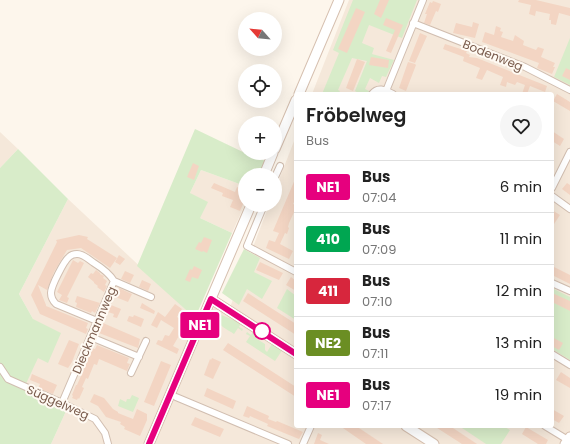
<!DOCTYPE html>
<meta charset="utf-8">
<style>
:root{--surface:#fff;--page:#f6f6f6;--text:#222;--muted:#767676;--line:#e0e0e0}
body{margin:0;font-family:Poppins,sans-serif;background:var(--page);color:var(--text);height:100vh;display:flex;flex-direction:column;font-size:15px;white-space:nowrap}
*{box-sizing:border-box;margin:0}
p{font-size:13px;color:var(--muted)}
.icon{flex:none;width:22px;height:22px;fill:none;stroke:currentColor;stroke-width:2;stroke-linecap:round;stroke-linejoin:round}
.map{position:relative;flex:1;overflow:hidden}
.panel{position:absolute;left:294px;top:92px;width:260px;height:336px;display:flex;flex-direction:column;background:var(--surface);border-radius:4px;box-shadow:0 4px 16px #0002}
.panel>*{flex:none}
.badge{padding:0 8px;border-radius:3px;font-size:14px;line-height:26px}
.needle{width:26px;rotate:297deg}
.buttons{position:absolute;left:238px;top:12px;display:grid;gap:8px}
.buttons a{display:grid;place-items:center;width:44px;height:44px;border-radius:50%;background:var(--surface);box-shadow:0 4px 16px #0002;font-size:20px}
.map>.badge{position:absolute;translate:-50% -50%;box-shadow:0 0 0 2px #fff}
.round{display:grid;place-items:center;flex:none;width:42px;height:42px;border-radius:21px;background:var(--page)}
.head{display:flex;align-items:center;justify-content:space-between;height:68px;padding:0 12px}
h1{font-size:19px;font-weight:600;line-height:30px}
ul{padding:0;list-style:none}
li{display:flex;align-items:center;gap:12px;height:52px;padding:0 12px;border-top:1px solid var(--line)}
li div{flex:1}
li b{display:block;font-size:15px}
li em{font-style:normal}
li .badge{min-width:44px;font-weight:700;text-align:center}
.map>svg:first-child{display:block}
</style>
<div class="map">
<svg width="570" height="444" viewBox="0 0 570 444">
<rect width="100%" height="100%" fill="#fdf6ec"/>
<!-- residential -->
<path fill="#f5e8da" d="M349 0H570V444H51L67 409 24 388 33 319 19 294 68 199 195 318 221 305 229 310 269 205H275V190L296 136V426H552V94H312Z
M0 132 18 149 0 168Z
M201 170 245 186V204L232 233 200 218 190 193Z"/>
<!-- green -->
<path fill="#d8ecc9" d="M353 0H417L402 38 369 25 362 43 374 48 372 54 394 60 386 77 382 76 379 83 370 78 365 89 369 91 368 94H360L355 91 367 61 352 58 338 90 340 91 338 94H322L339 53 333 50Z
M570 38V85L554 77Z
M195 129 245 153 266 161 258 175H245V186L201 170 190 193 208 202 200 218 232 233 195 318 137 266Z
M18 149 68 199 19 294 33 319 61 333 48 363 38 358 24 388 67 409 51 444H0V168Z
M244 249 260 258 254 272 272 281 262 299 247 289 239 305 222 293Z
M552 288 570 297V360L552 349Z
M287 289 296 296V320L277 308Z
M219 314 241 323 239 327 243 329 242 331 238 328 234 334C225 328 216 326 219 314Z
M254 330 261 334 257 339 265 344V350L267 352 272 344 283 349 275 361 246 342 250 336 246 334 247 332 251 335Z
M132 395 139 398 133 412 118 406 120 399 126 402 127 399H130Z
M459 426H503L510 430 501 444H486Z"/>
<!-- building -->
<path fill="#f3d5c3" d="M380 0H389L381 18 374 14Z
M519 0H536L570 8V16L559 13 556 25 551 24V20H549L550 14 536 11 535 16 529 14 531 5 518 2Z
M433 1 441 4 438 12 436 11 430 25 424 23 427 14H425L430 2 432 3Z
M356 8 365 12 347 53 338 49Z
M386 18 403 25 391 53 386 51 395 30 383 25Z
M473 22 479 24 475 38 453 33 456 23 472 27Z
M496 26 501 28 500 31 503 32 501 37 513 41 515 35 524 41 523 45 536 50 538 47 544 49 541 57 555 63 553 67H555L552 74 537 68 539 63 482 42 485 32 494 35Z
M420 33 427 36 415 63 409 61Z
M445 44 467 51 466 53 470 55 469 57 477 58 547 86 545 92 530 86 527 94H522L525 85 517 82 515 85 507 82 506 87 500 85 503 77 487 70 482 80 476 78 480 68 463 61 464 57 443 49Z
M371 57 389 60 388 68 369 65Z
M357 59 365 62 353 91 346 88Z
M408 62 415 64 416 65 406 91 399 88Z
M566 68 570 70V80L562 76Z
M557 94 570 102V111L553 101Z
M552 131 564 139 560 146 552 141Z
M193 163 199 166 194 180 187 177Z
M296 177V198L293 204 296 205V208L289 223 288 227 289 228 287 234 285 233 280 244 293 251 289 259 266 248 269 240 275 242 279 233 273 231Z
M214 183 235 192 237 187 245 191V199L240 211 230 207 233 200 222 196 223 193 211 188Z
M567 183 570 185V195L562 189Z
M552 210 560 215 552 227Z
M79 235 88 237 87 239 117 258 110 268 81 248 67 250 54 272 47 290 38 285 46 305V306L88 323 86 328 88 329 86 334 40 314 31 295 57 242 56 240Z
M204 237 212 240 207 253 203 251 202 252 195 249 199 242 201 243Z
M119 255 125 259 120 265 115 262Z
M73 260 78 263 80 261 84 263 67 297 69 298 67 303 59 300 62 295 57 292Z
M260 262 283 273 279 280 256 270Z
M194 266 202 270 198 279 192 277 190 282 185 280 190 269 192 270Z
M552 266 570 275V284L552 275Z
M96 270 100 273V274L104 276 103 278 107 281 105 285 107 286 104 292 97 287 98 286 94 283V282L88 277 91 273 93 274Z
M125 271 134 275 130 283 121 279Z
M291 277 296 281V291L286 285Z
M142 280 151 284 148 291 139 287Z
M119 288 132 294 128 302 113 296 115 291 117 292Z
M248 293 296 324V335L243 301Z
M552 293 570 301V311L552 302Z
M77 296 100 303 95 313 92 311 91 313 76 307 77 303 75 302Z
M142 303 155 311 154 314 140 308Z
M175 304 182 309 177 317 187 322 173 346 179 349 177 354 156 344 158 340 162 341 165 335 169 336 174 328 161 320 157 328 151 325 158 312 165 317Z
M111 305 121 309 117 318 113 317 114 314 108 312Z
M134 315 144 319 141 327 127 321 129 316 133 317Z
M103 323 140 339 138 348 99 333Z
M552 337 563 343 559 350 552 346Z
M69 340 79 344 72 362 68 368 58 364Z
M228 343 296 387V397L223 350Z
M97 345 129 358 127 363 130 364 129 366 127 371 99 359 97 365 94 364 88 379 86 378 82 387 84 388 79 399 78 398 77 400 72 398 73 396 72 395 76 385H77L81 376H80L81 373 90 355V353L88 352 90 348 95 349Z
M212 358 221 362 213 379 204 375 210 359 211 360Z
M161 361 171 365 154 406 144 402Z
M561 372 570 378V388L556 380Z
M32 374 57 385 53 394 38 388 40 384 30 380Z
M207 388 236 401 233 409 204 396Z
M94 394 104 398 113 409 118 412V413L133 419 137 409 147 414V420L140 436 124 429 125 427 120 424 121 422 106 417 98 406 90 402Z
M247 406 269 416 268 419 276 422 277 421 303 432 299 439 267 426 268 424 250 416 249 418 243 416Z
M552 409 564 416 559 423 552 419Z
M195 417 224 429 220 437 191 425Z
M340 426H356L383 444H366Z
M434 426H450L477 444H462Z
M526 427 548 440 546 444H538L522 434Z
M318 433 322 435 320 440 329 444H314Z"/>
<g fill="none" stroke-linecap="round" stroke-linejoin="round">
<defs>
<path id="street" d="M413 23 525 67 570 90
M386 91 423 0
M372 94C378 86 385 90 393 94
M275 177 280 166
M552 188 570 152
M552 196 570 209
M264 205 247 246 296 272
M114 281 151 297
M552 283 570 291
M97 321 56 304C53 301 51 298 51 293 51 286 64 261 69 257 71 255 74 254 77 254 84 254 89 260 94 263 102 268 109 273 114 281
M91 337 139 357
M552 354 570 365
M0 367 8 379 62 403 95 419 105 433 108 444
M131 373 146 341
M176 397 288 444
M62 403 114 281
M545 426 568 440
M303 444 311 426"/>
<path id="secondary" d="M299 94 339 0
M275 149 296 100
M264 175 273 153
M211 299 296 354
M406 426 434 444
M149 444 251 205
M565 444 570 437"/>
</defs>
<!-- street casing -->
<use href="#street" stroke="#d1beb0" stroke-width="8"/>
<!-- secondary casing -->
<use href="#secondary" stroke="#d6c0b0" stroke-width="11"/>
<!-- street -->
<use href="#street" stroke="#fff" stroke-width="6"/>
<!-- secondary -->
<use href="#secondary" stroke="#fff" stroke-width="9"/>
</g>
<g fill="none" stroke-linecap="round" stroke-linejoin="round">
<defs>
<path id="line" d="M149 444 211 299 296 354"/>
</defs>
<!-- line casing -->
<use href="#line" stroke="#fff" stroke-width="9"/>
<!-- line -->
<use href="#line" stroke="#e6007e" stroke-width="6"/>
</g>
<!-- markers -->
<circle fill="#fff" stroke="#e6007e" stroke-width="2" cx="262" cy="331" r="8"/>
<g text-anchor="middle" dominant-baseline="central" stroke-width="4" stroke-linejoin="round" paint-order="stroke">
<!-- street labels -->
<g font-size="12" fill="#7a5c4d" stroke="#fffaf3">
<text transform="translate(493 55) rotate(22)">Bodenweg</text>
<text transform="translate(94 330) rotate(-67)">Dieckmannweg</text>
<text transform="translate(58 402) rotate(24)">Süggelweg</text>
</g>
</g>
</svg>
<div class="buttons">
<a><svg class="needle" viewBox="-14 -14 28 28"><path d="M0-13l5 13h-10z" fill="#e53935"/><path d="M0 13l5-13h-10z" fill="#767676"/></svg></a>
<a><svg class="icon" aria-label="locate" viewBox="0 0 24 24"><circle cx="12" cy="12" r="6"/><path d="M12 2v4M12 18v4M2 12h4M18 12h4"/></svg></a>
<a>+</a>
<a>−</a>
</div>
<b class="badge" style="left:200px;top:325px;background:#e6007e;color:#fff">NE1</b>
<section class="panel">
<div class="head"><div><h1>Fröbelweg</h1><p>Bus</p></div><a class="round"><svg class="icon" aria-label="heart" viewBox="0 0 24 24"><path d="M12 20l-8-8c-3-5 5-10 8-4 3-6 11-1 8 4z"/></svg></a></div>
<ul>
<li><span class="badge" style="background:#e6007e;color:#fff">NE1</span><div><b>Bus</b><p>07:04</p></div><em>6 min</em></li>
<li><span class="badge" style="background:#00a651;color:#fff">410</span><div><b>Bus</b><p>07:09</p></div><em>11 min</em></li>
<li><span class="badge" style="background:#d7263d;color:#fff">411</span><div><b>Bus</b><p>07:10</p></div><em>12 min</em></li>
<li><span class="badge" style="background:#6b8e23;color:#fff">NE2</span><div><b>Bus</b><p>07:11</p></div><em>13 min</em></li>
<li><span class="badge" style="background:#e6007e;color:#fff">NE1</span><div><b>Bus</b><p>07:17</p></div><em>19 min</em></li>
</ul>
</section>
</div>
